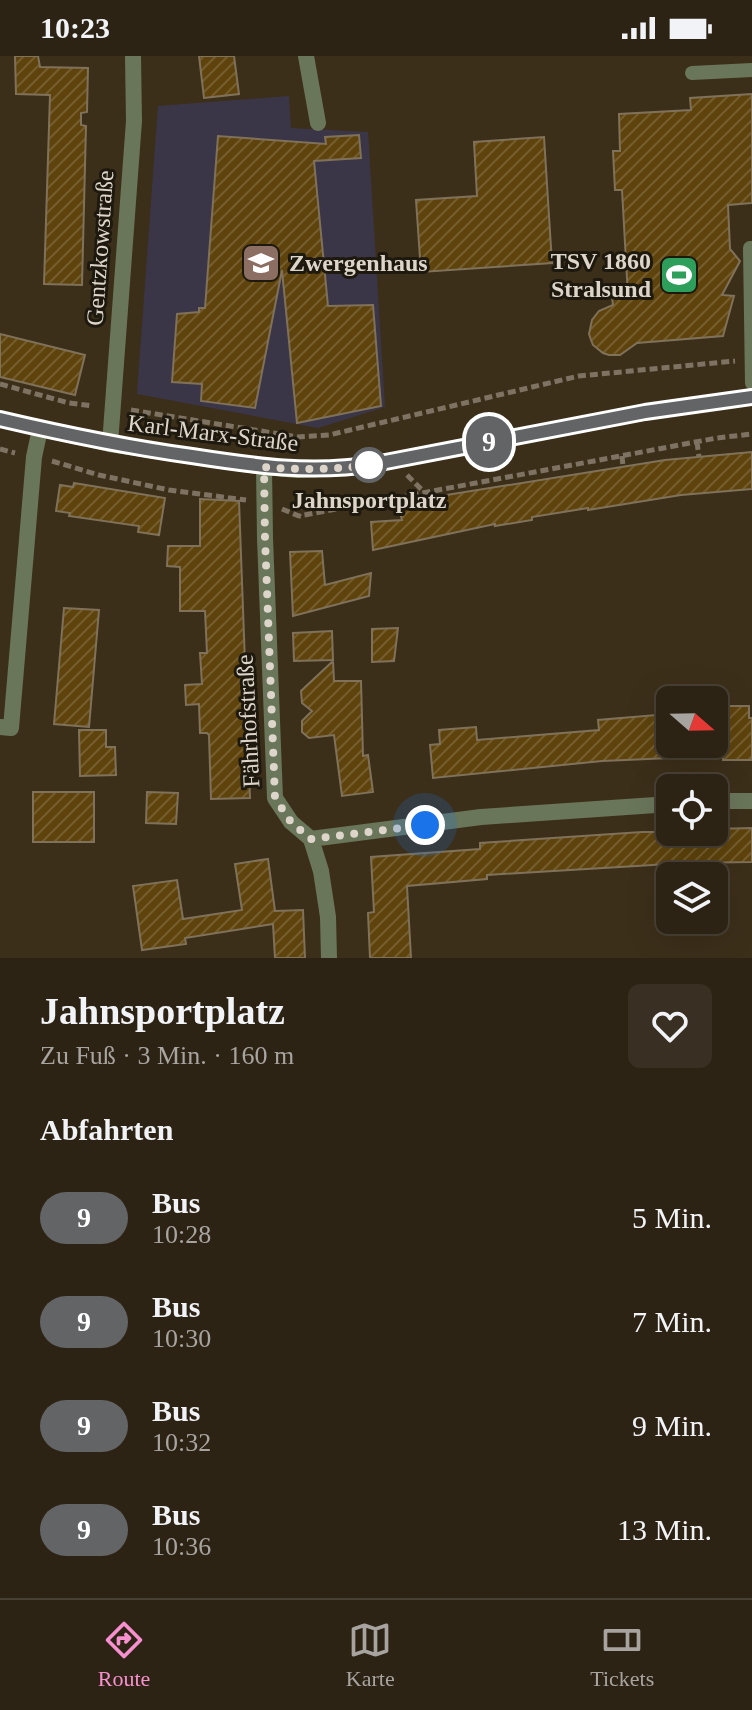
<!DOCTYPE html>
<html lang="de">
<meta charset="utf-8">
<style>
:root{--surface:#2d2314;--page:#392f22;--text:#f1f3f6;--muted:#a7a4a0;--line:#484034;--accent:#f790cf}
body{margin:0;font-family:"Times New Roman",serif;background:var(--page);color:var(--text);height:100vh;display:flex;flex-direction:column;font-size:30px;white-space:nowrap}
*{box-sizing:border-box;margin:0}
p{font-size:26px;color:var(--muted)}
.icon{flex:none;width:44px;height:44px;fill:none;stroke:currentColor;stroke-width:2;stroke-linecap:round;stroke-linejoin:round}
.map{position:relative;height:902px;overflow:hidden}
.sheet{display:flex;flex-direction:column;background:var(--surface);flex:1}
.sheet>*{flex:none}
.badge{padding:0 16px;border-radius:26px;font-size:28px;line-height:52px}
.needle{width:52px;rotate:110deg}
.buttons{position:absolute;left:656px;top:630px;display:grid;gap:16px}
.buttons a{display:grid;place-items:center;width:72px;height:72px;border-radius:12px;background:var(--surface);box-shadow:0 8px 32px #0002,0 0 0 2px var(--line);font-size:40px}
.you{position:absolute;width:40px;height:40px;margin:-20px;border:6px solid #fff;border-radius:50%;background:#1a73e8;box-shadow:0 0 0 12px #1a73e833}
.map>.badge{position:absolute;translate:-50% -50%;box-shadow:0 0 0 4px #fff}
h2{padding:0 40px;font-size:30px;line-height:72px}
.round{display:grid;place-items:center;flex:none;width:84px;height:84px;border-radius:12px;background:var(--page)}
.headline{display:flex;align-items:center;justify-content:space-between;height:136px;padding:0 40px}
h1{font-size:38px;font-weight:600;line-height:60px}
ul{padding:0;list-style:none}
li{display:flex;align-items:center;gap:24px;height:104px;padding:0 40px}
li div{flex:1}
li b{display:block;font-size:30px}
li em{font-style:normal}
li .badge{min-width:88px;font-weight:700;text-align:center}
.status{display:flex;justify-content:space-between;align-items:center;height:56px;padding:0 40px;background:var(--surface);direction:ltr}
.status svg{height:22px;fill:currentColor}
.menu{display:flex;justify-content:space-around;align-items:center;height:112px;border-top:2px solid var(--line);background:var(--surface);font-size:22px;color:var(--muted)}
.menu a{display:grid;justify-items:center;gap:4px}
.menu .current{color:var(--accent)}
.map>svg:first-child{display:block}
</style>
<div class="status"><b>10:23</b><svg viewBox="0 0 49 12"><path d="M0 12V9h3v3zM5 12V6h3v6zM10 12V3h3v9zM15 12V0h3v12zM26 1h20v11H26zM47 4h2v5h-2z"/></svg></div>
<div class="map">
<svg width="752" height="902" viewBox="0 0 752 902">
<defs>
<pattern id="building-hatch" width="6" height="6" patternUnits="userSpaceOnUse" patternTransform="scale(2)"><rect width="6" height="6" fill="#5e430c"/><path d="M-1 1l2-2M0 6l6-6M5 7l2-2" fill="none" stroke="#755d2e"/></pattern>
</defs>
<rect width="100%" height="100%" fill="#3c2f1a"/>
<!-- education -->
<path fill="#3b3647" d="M289 40 291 72 368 76 385 351 318 372 137 338 158 50Z"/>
<!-- building -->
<path fill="url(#building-hatch)" stroke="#7f715a" stroke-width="2" d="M15 0H38L40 11 88 12 87 56 81 57V69L86 70 82 229 44 228 50 39 16 38Z
M199 0H234L239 38 204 42Z
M752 38V147L728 149 730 193 740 205 722 239 734 240 723 280 637 287 620 299H609L603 297 593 289 591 284 589 278 592 264 599 255 613 249 612 241 628 240 622 134H615L613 95H620L619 58 691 54 690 42Z
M359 79 361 102 314 105 328 250 373 249 381 350 297 367 282 214 255 352 201 345 202 328 172 326 177 258 199 256V252H205L218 80 326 88 325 81Z
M544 81 552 207 421 216 416 144 477 140 474 86Z
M0 278 85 299 75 339 0 321Z
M752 396V433L681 439 588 454V452L532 461V464L495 470V468L373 494 371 466 402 464 398 449 410 447 409 445 665 404Z
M74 427 165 442 159 479 138 476 139 470 69 460 70 457 56 455 60 429 73 431Z
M200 443 239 445 250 742 211 743 209 679 207 677H200L199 648 186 649 185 629 202 628 200 597H207L205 555H180V511L167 510 168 490H200Z
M322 495 325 529 371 517 369 540 293 560 290 496Z
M64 552 99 554 89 671 54 668Z
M398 572 394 605 372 606V573Z
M332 575 333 604 294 605 293 577Z
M333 605 334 625H361L363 700 368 699 373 736 342 740 334 679 309 682 302 676V665L312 655 302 647 301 635Z
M729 650H749V662H752V704H723V701H714V662H729Z
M656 659V664L670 663V702L602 705 433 722 430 689 440 688 439 674 476 671 477 684 599 674 598 664Z
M79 674H106V691H115L116 719 80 720Z
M33 736H94V786H33Z
M147 736 178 737 176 768 146 767Z
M752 772V806L686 807 487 819V823L407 830 411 902H370L368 857 374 856 371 801 480 793V787L642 776H714V773Z
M268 803 275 855 303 854 305 902H275L273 868 185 882 186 888 142 894 133 830 177 824 183 863 242 854 235 808Z"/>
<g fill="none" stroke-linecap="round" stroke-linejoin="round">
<!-- path -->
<path stroke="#7e7362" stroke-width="5" stroke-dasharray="8 4" stroke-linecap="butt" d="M0 328 69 347 93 350
M131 354 298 381 329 379 579 320 735 305
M697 386 699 401
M0 393 15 397
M622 400 623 410
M52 405 99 419 169 434 246 444
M407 419 423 435
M299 434V460
M282 453 299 460 717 382 752 378"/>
<!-- lane -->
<path stroke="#6a765a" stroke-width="14" d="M692 17 752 14
M752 192H750L752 327"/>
<!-- street -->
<path stroke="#6a765a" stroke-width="16" d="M306 0 318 67
M110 388 134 65 133 0
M264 411 265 482 275 742 291 766 311 783 321 815 328 861 329 902
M0 671 11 672 34 401 40 373
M714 745H752
M311 783 481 761 670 748"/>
<!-- secondary -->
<path stroke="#899c70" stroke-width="16" d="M0 363 110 388 264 411 298 414 357 411 645 356 752 341"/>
</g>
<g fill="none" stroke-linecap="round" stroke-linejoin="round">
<defs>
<path id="line" d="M0 363C64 378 127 391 192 400 256 410 311 418 375 408L645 356 752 341"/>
</defs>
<!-- line casing -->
<use href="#line" stroke="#fff" stroke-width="18"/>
<!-- line -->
<use href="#line" stroke="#636466" stroke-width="12"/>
<!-- walk -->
<path stroke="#ddd5c9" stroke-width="8" stroke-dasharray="0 14.4" d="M369 409 375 408C338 414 301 414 264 411L265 482 275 742 291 766 311 783 425 769"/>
</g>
<!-- icons -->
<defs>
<symbol id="school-square" viewBox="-11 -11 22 22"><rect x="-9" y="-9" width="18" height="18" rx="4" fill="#8d6e63" stroke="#1e190f"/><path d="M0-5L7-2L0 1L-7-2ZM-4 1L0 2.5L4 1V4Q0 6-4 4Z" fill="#fff"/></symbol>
<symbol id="stadium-square" viewBox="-11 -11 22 22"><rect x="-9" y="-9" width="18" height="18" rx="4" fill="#2e9e5b" stroke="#1e190f"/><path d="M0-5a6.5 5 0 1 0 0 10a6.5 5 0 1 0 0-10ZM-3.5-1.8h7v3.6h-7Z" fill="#fff"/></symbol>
</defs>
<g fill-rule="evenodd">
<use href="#school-square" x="239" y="185" width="44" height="44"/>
<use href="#stadium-square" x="657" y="197" width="44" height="44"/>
</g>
<!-- markers -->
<circle fill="#fff" stroke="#636466" stroke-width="4" cx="369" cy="409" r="16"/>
<g text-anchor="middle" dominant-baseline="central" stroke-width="6" stroke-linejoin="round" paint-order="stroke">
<!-- street labels -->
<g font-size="24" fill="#ddd5c9" stroke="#1e190f">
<text transform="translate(100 192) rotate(-86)">Gentzkowstraße</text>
<text transform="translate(213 377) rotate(7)">Karl-Marx-Straße</text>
<text transform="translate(248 665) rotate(-93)">Fährhofstraße</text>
</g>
<!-- poi labels -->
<g font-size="24" font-weight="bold" fill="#ddd5c9" stroke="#1e190f" text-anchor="end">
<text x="651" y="205">TSV 1860<tspan x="651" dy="28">Stralsund</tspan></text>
<text x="289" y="207" text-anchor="start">Zwergenhaus</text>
</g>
<!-- stop labels -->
<g font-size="24" font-weight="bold" fill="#ddd5c9" stroke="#1e190f">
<text x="369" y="444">Jahnsportplatz</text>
</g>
</g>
</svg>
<div class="buttons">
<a><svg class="needle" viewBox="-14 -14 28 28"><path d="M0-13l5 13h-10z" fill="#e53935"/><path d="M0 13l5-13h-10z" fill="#a7a4a0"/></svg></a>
<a><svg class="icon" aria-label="locate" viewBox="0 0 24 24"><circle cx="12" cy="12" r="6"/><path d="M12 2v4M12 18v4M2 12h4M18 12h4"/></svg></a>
<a><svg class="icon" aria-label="layers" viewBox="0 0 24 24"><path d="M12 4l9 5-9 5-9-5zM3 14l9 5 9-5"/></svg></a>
</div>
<div class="you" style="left:425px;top:769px"></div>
<b class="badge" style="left:489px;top:386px;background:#636466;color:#fff">9</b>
</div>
<section class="sheet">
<div class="headline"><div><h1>Jahnsportplatz</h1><p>Zu Fuß · 3 Min. · 160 m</p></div><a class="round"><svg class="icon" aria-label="heart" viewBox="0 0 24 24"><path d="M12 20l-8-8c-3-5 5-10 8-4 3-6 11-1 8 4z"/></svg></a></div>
<h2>Abfahrten</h2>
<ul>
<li><span class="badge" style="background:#636466;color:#fff">9</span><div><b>Bus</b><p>10:28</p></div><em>5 Min.</em></li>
<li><span class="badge" style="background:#636466;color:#fff">9</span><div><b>Bus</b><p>10:30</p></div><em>7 Min.</em></li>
<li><span class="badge" style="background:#636466;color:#fff">9</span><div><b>Bus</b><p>10:32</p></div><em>9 Min.</em></li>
<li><span class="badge" style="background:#636466;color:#fff">9</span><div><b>Bus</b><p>10:36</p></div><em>13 Min.</em></li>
</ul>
</section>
<nav class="menu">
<a class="current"><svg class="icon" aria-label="directions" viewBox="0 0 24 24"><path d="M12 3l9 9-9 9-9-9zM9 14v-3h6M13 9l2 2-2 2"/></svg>Route</a>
<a><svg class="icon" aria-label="map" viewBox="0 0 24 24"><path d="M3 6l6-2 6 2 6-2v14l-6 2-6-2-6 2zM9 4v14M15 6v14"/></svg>Karte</a>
<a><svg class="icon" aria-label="tickets" viewBox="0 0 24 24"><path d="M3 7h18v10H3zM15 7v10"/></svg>Tickets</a>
</nav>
